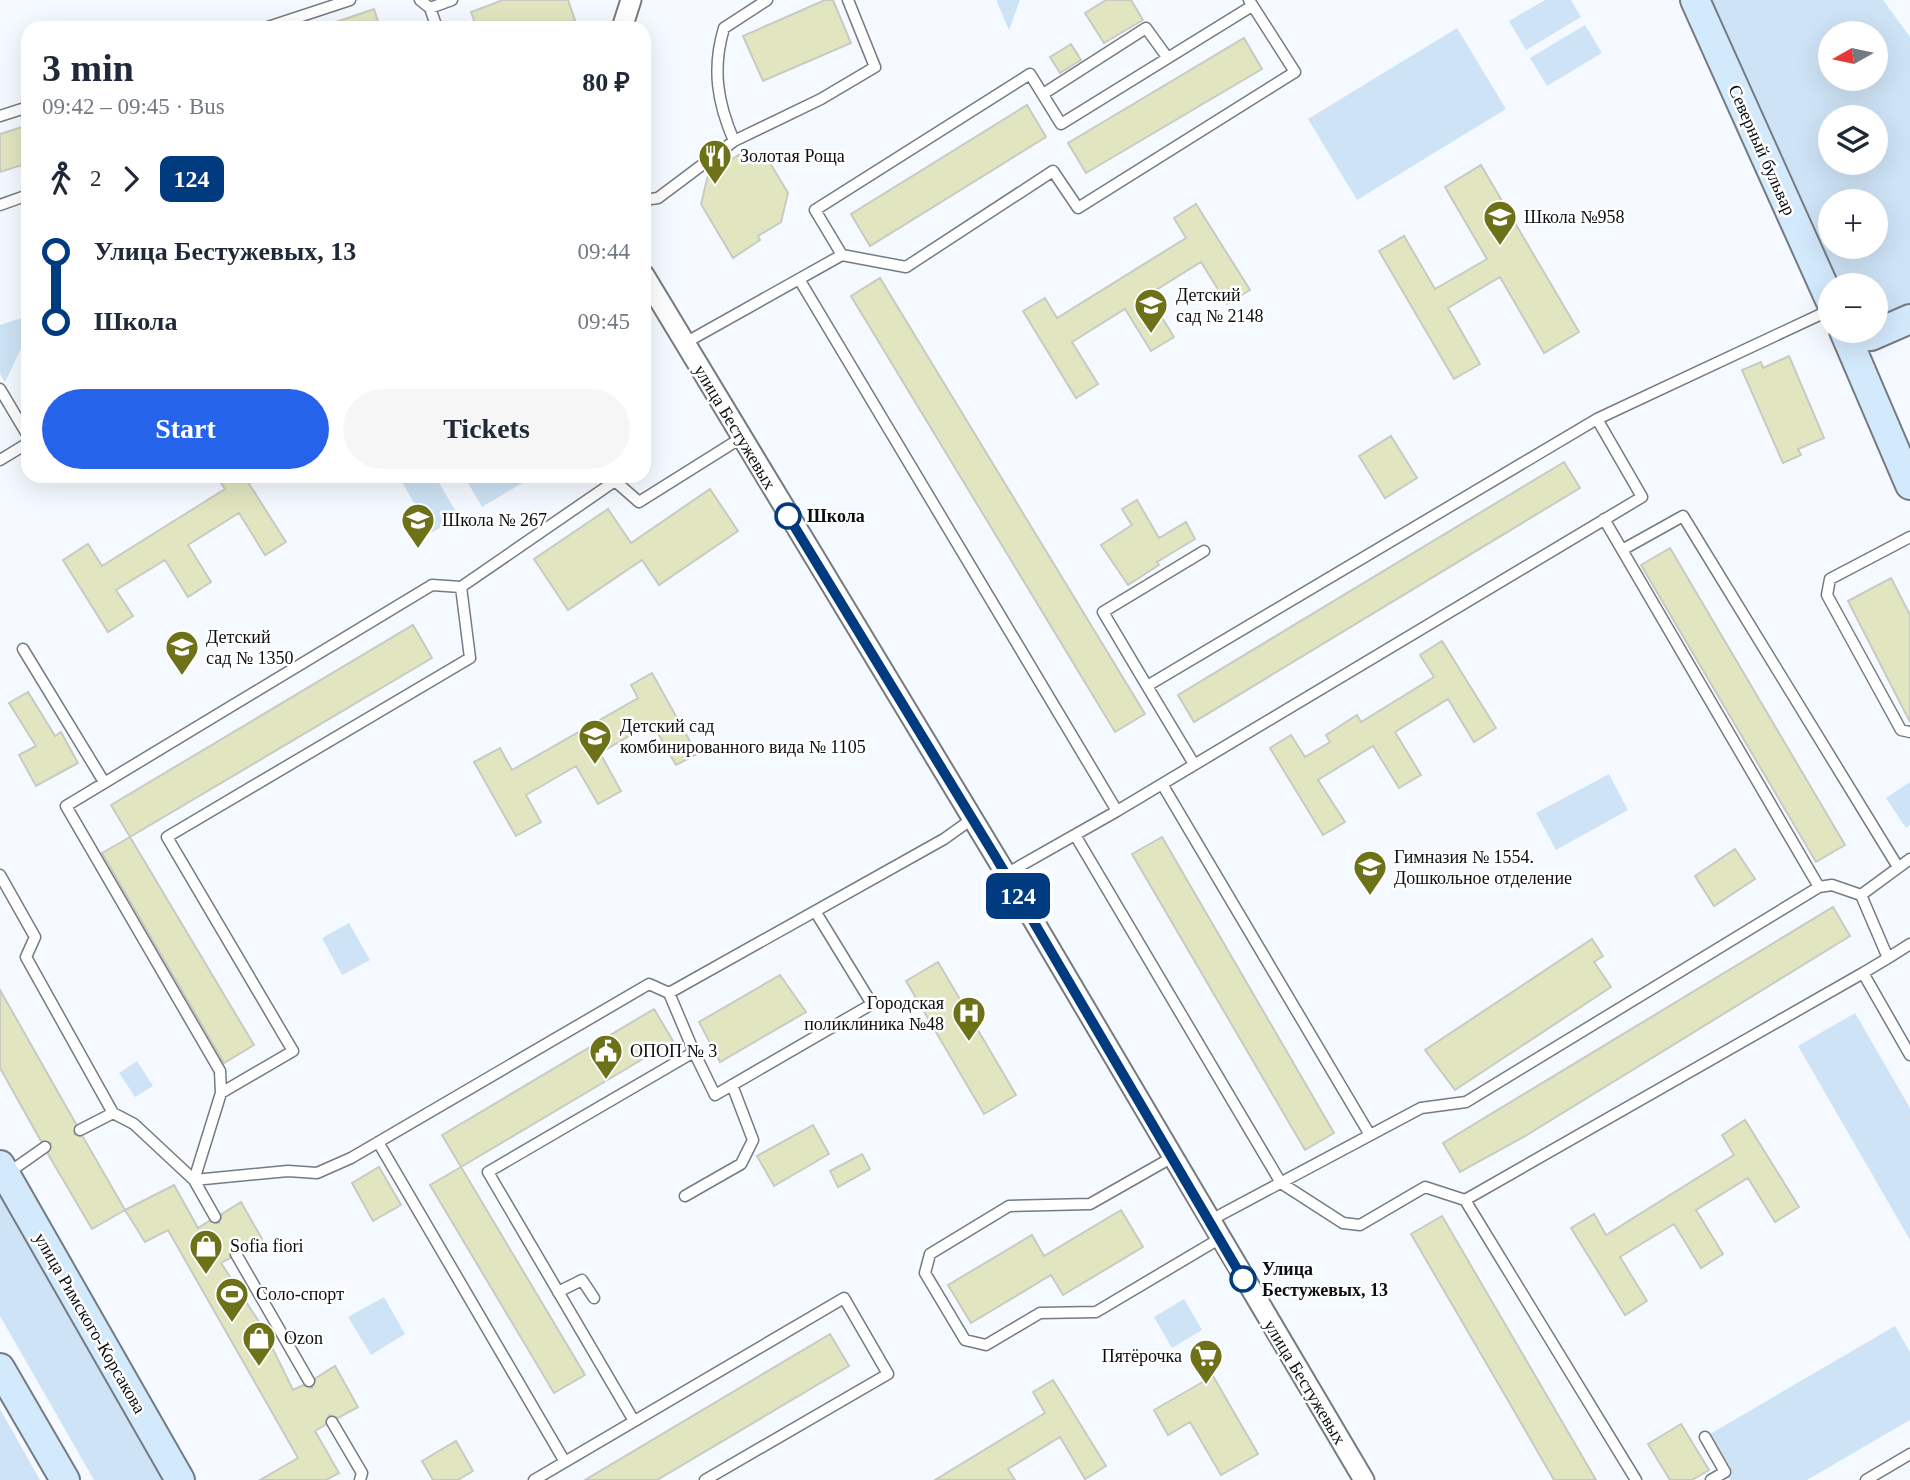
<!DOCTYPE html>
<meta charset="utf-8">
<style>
:root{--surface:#fff;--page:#f6f6f7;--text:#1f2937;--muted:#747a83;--accent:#2563eb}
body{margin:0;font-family:Georgia,serif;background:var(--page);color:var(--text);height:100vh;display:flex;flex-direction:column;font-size:26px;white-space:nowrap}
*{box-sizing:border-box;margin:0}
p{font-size:23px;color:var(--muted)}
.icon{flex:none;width:38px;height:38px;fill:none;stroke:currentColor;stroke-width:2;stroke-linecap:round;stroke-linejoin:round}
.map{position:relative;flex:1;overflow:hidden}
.side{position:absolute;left:21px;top:21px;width:630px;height:462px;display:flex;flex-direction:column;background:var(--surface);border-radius:21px;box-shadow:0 7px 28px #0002}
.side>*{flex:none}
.badge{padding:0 14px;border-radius:10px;font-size:24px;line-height:46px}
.needle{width:46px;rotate:261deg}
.buttons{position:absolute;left:1818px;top:21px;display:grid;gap:14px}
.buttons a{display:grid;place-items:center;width:70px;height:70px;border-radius:50%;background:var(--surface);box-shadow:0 7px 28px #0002;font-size:35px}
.map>.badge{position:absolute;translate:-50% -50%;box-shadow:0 0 0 4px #fff}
.legs{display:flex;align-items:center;gap:10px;height:77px;padding:0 21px;font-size:23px}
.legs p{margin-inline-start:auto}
.summary{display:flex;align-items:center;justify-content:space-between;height:119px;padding:0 21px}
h1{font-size:38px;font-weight:600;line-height:52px}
.primary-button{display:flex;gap:14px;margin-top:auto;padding:14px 21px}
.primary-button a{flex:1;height:80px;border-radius:42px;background:var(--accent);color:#fff;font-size:28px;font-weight:600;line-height:80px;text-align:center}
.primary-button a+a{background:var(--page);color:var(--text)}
ul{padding:0 21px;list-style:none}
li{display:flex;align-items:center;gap:24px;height:70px;font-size:26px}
li i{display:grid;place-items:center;width:10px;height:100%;margin:0 9px;background:currentColor}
li i::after{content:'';width:18px;height:18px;margin:-9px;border:5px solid;border-radius:50%;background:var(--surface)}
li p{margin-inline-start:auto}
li:first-child i{background:linear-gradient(#0000 50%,currentColor 0)}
li:last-child i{background:linear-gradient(currentColor 50%,#0000 0)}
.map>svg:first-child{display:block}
</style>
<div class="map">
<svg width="1910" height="1480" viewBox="0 0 1910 1480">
<rect width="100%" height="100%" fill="#f4faff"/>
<!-- green -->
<path fill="#cee3f6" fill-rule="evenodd" d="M997 0H1020L1009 30 997 2Z
M1545 0H1571L1581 17 1526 50 1509 21Z
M1706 0H1883L1910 37V310L1876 323V285H1832ZM1830 33H1876V79H1830ZM1830 117H1876V163H1830ZM1830 201H1876V247H1830Z
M1585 25 1602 53 1547 86 1530 58Z
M1457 28 1506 109 1357 200 1308 119Z
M28 316V334L5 382 0 374V325Z
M407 476H435L459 517 431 533 401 480Z
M464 476H534L482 507Z
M1609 774 1628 810 1556 850 1536 813Z
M1910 782V825L1906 828 1886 798Z
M349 923 370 960 342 975 322 938Z
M1855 1013 1910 1108V1240L1798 1046Z
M137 1061 153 1086 135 1097 119 1073Z
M0 1186 167 1480H94L0 1316Z
M384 1297 405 1334 371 1355 348 1317Z
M1184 1299 1202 1330 1172 1348 1154 1317Z
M1895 1326 1910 1352V1420L1807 1480H1730L1705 1437Z
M0 1409 40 1480H0Z"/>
<!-- building -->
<path fill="#e1e6c0" stroke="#c9cac2" stroke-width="2" d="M503 0H568L575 20 554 28H477L471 12Z
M825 0H833L851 43 763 81 743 36Z
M1106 0H1131L1143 20 1104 43 1085 13Z
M374 9 380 28H327V25Z
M1244 38 1262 69 1086 173 1068 143Z
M1071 44 1081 60 1060 73 1050 57Z
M1027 105 1046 137 870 246 851 214Z
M28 125V163L0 172V134Z
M740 154 767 158 788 193 781 222 758 236 760 240 733 258 701 204 708 175Z
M1481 165 1579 332 1544 353 1500 277 1448 308 1480 364 1454 379 1379 251 1404 236 1435 289 1487 259 1445 187Z
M1196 204 1250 290 1227 304 1201 262 1148 295 1174 337 1151 351 1125 309 1072 342 1098 384 1076 398 1023 311 1045 298 1057 318 1186 238 1174 218Z
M880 278 1145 714 1115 732 851 296Z
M1789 356 1824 438 1798 449 1801 455 1783 463 1742 370 1761 362 1763 368Z
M1391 436 1417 478 1385 498 1359 456Z
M1564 462 1580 488 1194 722 1178 695Z
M216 476H244L286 542 265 555 239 513 188 545 211 582 188 597 165 560 116 590 133 616 108 632 63 560 88 544 102 566 225 489Z
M710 489 738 531 659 585 642 560 568 610 534 559 608 509 631 543Z
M1137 500 1159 538 1186 522 1195 539 1157 562 1159 565 1128 585 1101 545 1132 525 1122 509Z
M1670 548 1845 845 1816 862 1641 565Z
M1891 578 1910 615V722L1848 601Z
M413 625 432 658 130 837 254 1045 224 1063 102 853 130 837 111 805Z
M1442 641 1496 728 1474 742 1448 699 1395 732 1421 775 1399 788 1373 746 1318 780 1345 822 1323 835 1270 748 1291 735 1305 757 1330 742 1326 735 1357 715 1361 722 1434 677 1420 655Z
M652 673 697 754 676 765 652 723 600 753 621 791 598 804 576 766 526 795 541 822 516 836 474 762 500 748 512 770 638 698 631 685Z
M28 692 55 736 61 732 78 763 36 786 19 755 36 746 9 703Z
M1162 837 1334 1133 1305 1150 1132 854Z
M1735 849 1755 879 1714 906 1695 876Z
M1833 907 1850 936 1527 1135 1460 1172 1443 1143Z
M1592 939 1603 956 1594 962 1611 987 1455 1090 1425 1050Z
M938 962 1016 1095 984 1114 906 981Z
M780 975 806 1012 720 1062 699 1022Z
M0 990 76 1124 74 1134 83 1137 125 1210 92 1229 48 1154 51 1143 41 1141 0 1068Z
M654 1009 673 1041 461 1167 442 1135Z
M1745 1120 1799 1207 1775 1222 1748 1178 1696 1210 1723 1254 1701 1268 1674 1224 1620 1257 1647 1301 1625 1315 1571 1228 1594 1214 1606 1235 1734 1155 1722 1135Z
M813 1125 829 1154 774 1186 757 1156Z
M862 1154 870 1169 838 1187 830 1171Z
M379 1167 401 1205 373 1221 352 1183Z
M461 1167 585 1375 554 1393 430 1185Z
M174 1185 198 1228 209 1221 219 1223 222 1214 241 1202 262 1239 243 1250 232 1248 230 1258 221 1263 261 1325 293 1390 303 1385 312 1388 316 1378 335 1366 358 1407 338 1418 329 1415 325 1425 315 1431 339 1473 326 1480H260L298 1458 168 1230 145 1242 125 1210Z
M1121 1210 1143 1247 1063 1295 1051 1275 971 1323 948 1285 1032 1235 1044 1256Z
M1442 1216 1596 1480H1554L1506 1397 1411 1234Z
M830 1334 849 1366 657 1480H585Z
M1213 1376 1258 1454 1221 1475 1190 1422 1168 1435 1154 1410Z
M1053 1380 1106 1466 1085 1479 1060 1437 1008 1469 1015 1480H935L1045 1413 1033 1392Z
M1681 1424 1709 1470 1692 1480H1670L1648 1444Z
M456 1441 473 1471 458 1480H433L422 1461Z"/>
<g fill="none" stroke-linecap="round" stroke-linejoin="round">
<defs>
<path id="lane" d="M420 0 430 8 452 0
M430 8 437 28
M265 28 350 0
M1043 94 1146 28 1167 57
M0 116 28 107
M734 141C717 102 712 68 724 28L767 0
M644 200 658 198 734 141 821 99 875 67 848 0
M0 205 28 195
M842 255 815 210 1030 74 1061 124 1252 6
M799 279 1117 811
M685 343 842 255 906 267 1053 171 1078 208 1295 72 1249 0
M0 389 28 436
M741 438 639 502 615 481 461 587 432 585 66 806 220 1071 221 1093 194 1180 288 1171 317 1173 351 1158 649 984 669 993 944 839 972 819
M0 460 28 443
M1604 519 1819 887
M1910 537 1830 579 1827 595 1901 730 1910 732
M1622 550 1683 516 1898 867
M23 649 104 782
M1147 686 1103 612 1204 551
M1194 764 1147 686 1597 419
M1162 784 1370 1135
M1075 835 1281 1183 1343 1223 1360 1225 1425 1187 1465 1200 1863 973
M1006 874 1117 811 1642 497 1597 419 1830 310
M0 875 35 937 26 957 113 1113 134 1124 194 1180 215 1217
M1861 895 1888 958 1863 973 1910 1055
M1888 958 1910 944
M694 1052 715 1095 872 1004 815 911
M221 1093 293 1051 167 837 470 658 461 587
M80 1130 113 1113
M378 1142 565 1462
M1171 1158 1090 1204 1009 1206 930 1254 925 1273 965 1340 986 1345 1040 1313 1096 1312 1219 1239
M8 1173 45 1147
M685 1196 741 1164 753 1140 732 1085
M1465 1200 1636 1480
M1209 1221 1421 1108 1466 1102 1819 887 1832 885 1861 895 1910 859
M236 1254 309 1381
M558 1292 582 1280 594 1298
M634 1421 488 1172 694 1052 669 993
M332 1422 362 1473 360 1480
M1705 1437 1725 1472 1711 1480
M534 1480 844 1298 888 1374 705 1480
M1866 1480 1910 1454"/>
<path id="street" d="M622 28 631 0
M644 275 1006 874 1364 1480"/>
<path id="secondary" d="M1695 0 1830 300
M1844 331 1910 485
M1847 337 1871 336 1910 319
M0 1165 180 1480
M0 1368 65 1480"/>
</defs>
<!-- lane casing -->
<use href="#lane" stroke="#757b80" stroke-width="13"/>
<!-- street casing -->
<use href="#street" stroke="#757b80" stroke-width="23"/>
<!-- secondary casing -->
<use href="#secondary" stroke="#757b80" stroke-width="32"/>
<!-- lane -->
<use href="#lane" stroke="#fff" stroke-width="10"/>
<!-- street -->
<use href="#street" stroke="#fff" stroke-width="19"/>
<!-- secondary -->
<use href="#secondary" stroke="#d3e9fc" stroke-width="28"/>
</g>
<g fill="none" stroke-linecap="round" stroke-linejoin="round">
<defs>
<path id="line-1" d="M788 516 995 856 1243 1279"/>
</defs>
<!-- line-1 casing -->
<use href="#line-1" stroke="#fff" stroke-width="16"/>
<!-- line-1 -->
<use href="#line-1" stroke="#003b80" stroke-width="10"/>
</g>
<!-- icons -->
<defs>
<symbol id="restaurant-pin" viewBox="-11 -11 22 30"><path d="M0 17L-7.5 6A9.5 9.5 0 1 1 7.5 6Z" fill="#6d7219" stroke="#fff"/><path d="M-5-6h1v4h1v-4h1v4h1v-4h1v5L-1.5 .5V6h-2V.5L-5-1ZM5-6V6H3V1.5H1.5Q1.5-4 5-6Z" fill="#fff"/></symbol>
<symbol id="school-pin" viewBox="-11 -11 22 30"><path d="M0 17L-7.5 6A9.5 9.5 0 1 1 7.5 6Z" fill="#6d7219" stroke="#fff"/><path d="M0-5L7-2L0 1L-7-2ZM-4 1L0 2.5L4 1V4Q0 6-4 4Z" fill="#fff"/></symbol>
<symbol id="hospital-pin" viewBox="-11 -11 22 30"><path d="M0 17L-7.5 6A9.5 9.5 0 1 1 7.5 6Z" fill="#6d7219" stroke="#fff"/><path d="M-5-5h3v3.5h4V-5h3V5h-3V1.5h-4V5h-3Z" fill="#fff"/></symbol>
<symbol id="civic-pin" viewBox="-11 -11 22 30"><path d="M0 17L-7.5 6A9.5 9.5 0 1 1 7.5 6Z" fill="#6d7219" stroke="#fff"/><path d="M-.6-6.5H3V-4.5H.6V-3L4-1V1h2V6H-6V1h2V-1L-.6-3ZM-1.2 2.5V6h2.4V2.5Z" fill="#fff"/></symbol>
<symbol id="shop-pin" viewBox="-11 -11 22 30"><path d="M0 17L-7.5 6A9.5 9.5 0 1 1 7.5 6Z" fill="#6d7219" stroke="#fff"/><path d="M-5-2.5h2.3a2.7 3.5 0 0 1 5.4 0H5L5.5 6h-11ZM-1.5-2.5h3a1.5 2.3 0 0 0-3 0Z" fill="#fff"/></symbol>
<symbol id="stadium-pin" viewBox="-11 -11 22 30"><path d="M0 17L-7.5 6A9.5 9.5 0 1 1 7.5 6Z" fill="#6d7219" stroke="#fff"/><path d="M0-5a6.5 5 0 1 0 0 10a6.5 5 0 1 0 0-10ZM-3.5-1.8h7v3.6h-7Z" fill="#fff"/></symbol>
<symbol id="supermarket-pin" viewBox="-11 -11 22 30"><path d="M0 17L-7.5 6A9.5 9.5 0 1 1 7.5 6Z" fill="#6d7219" stroke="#fff"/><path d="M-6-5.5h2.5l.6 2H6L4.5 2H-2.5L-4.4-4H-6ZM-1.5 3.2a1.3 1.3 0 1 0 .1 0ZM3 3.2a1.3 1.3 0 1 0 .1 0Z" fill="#fff"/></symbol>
</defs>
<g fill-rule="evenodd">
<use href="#restaurant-pin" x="696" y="137" width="38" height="52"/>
<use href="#school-pin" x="1481" y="198" width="38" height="52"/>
<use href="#school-pin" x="1132" y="286" width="38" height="52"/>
<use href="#school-pin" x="399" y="501" width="38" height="52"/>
<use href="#school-pin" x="163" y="628" width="38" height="52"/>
<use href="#school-pin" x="576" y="717" width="38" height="52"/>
<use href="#school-pin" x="1351" y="848" width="38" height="52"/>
<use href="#hospital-pin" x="950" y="994" width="38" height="52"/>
<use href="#civic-pin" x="587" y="1032" width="38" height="52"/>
<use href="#shop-pin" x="187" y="1227" width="38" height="52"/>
<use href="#stadium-pin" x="213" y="1275" width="38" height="52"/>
<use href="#shop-pin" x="240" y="1319" width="38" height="52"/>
<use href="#supermarket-pin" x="1187" y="1337" width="38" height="52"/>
</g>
<!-- markers -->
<g fill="#fff" stroke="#003b80" stroke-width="3.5">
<circle cx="788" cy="516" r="12"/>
<circle cx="1243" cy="1279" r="12"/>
</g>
<g text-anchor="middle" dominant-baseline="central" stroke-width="5" stroke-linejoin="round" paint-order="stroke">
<!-- street labels -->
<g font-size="18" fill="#0b0d0f" stroke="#fff">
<text transform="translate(1762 150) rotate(66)">Северный бульвар</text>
<text transform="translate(735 427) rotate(59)">улица Бестужевых</text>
<text transform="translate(90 1323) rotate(60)">улица Римского-Корсакова</text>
<text transform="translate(1305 1382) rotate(59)">улица Бестужевых</text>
</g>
<!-- poi labels -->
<g font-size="18" fill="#0b0d0f" stroke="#fff" text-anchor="start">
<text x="740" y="156">Золотая Роща</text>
<text x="1524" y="217">Школа №958</text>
<text x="1176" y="295">Детский<tspan x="1176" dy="21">сад № 2148</tspan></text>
<text x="442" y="520">Школа № 267</text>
<text x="206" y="637">Детский<tspan x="206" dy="21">сад № 1350</tspan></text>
<text x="620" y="726">Детский сад<tspan x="620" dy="21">комбинированного вида № 1105</tspan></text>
<text x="1394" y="857">Гимназия № 1554.<tspan x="1394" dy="21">Дошкольное отделение</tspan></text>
<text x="944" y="1003" text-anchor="end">Городская<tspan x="944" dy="21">поликлиника №48</tspan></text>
<text x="630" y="1051">ОПОП № 3</text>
<text x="230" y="1246">Sofia fiori</text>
<text x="256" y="1294">Соло-спорт</text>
<text x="284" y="1338">Ozon</text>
<text x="1182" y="1356" text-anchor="end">Пятёрочка</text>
</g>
<!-- stop labels -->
<g font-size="18" font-weight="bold" fill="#0b0d0f" stroke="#fff" text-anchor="start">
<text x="807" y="516">Школа</text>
<text x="1262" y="1269">Улица<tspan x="1262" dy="21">Бестужевых, 13</tspan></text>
</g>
</g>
</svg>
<div class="buttons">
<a><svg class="needle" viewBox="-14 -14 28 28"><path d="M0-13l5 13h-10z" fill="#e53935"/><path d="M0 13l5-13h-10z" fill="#747a83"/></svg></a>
<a><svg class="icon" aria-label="layers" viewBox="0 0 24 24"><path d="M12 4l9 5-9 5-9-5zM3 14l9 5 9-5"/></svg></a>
<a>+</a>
<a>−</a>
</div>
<b class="badge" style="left:1018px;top:896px;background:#003b80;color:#fff">124</b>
<section class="side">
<div class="summary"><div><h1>3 min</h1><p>09:42 – 09:45 · Bus</p></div><b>80 ₽</b></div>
<div class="legs"><svg class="icon" aria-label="walk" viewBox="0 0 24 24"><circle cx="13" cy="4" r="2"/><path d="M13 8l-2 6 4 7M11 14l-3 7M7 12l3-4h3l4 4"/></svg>2<svg class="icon" aria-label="forward" viewBox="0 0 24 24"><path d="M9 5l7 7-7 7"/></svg><b class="badge" style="background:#003b80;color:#fff">124</b></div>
<ul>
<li><i style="color:#003b80"></i><b>Улица Бестужевых, 13</b><p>09:44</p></li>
<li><i style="color:#003b80"></i><b>Школа</b><p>09:45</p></li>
</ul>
<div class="primary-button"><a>Start</a><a>Tickets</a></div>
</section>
</div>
